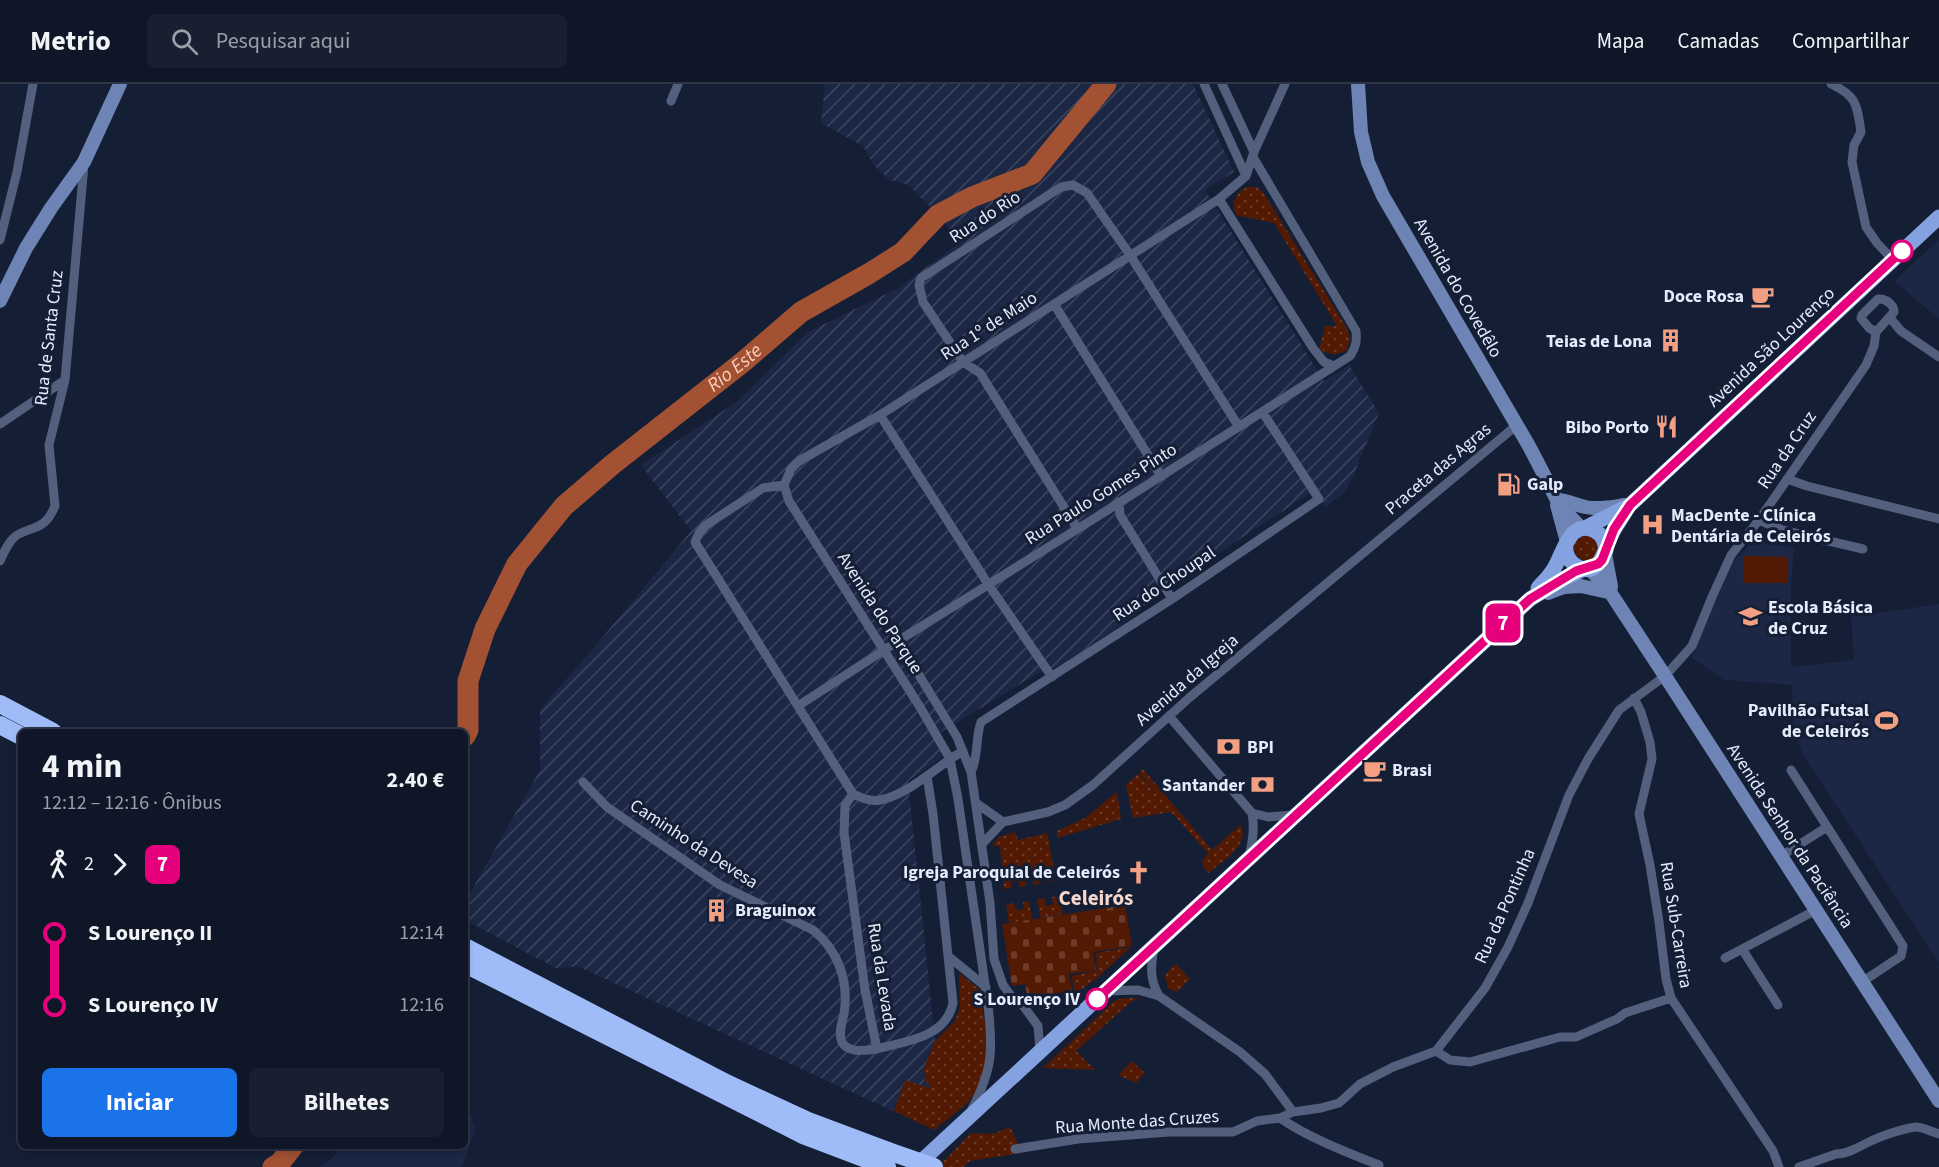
<!DOCTYPE html>
<html lang="pt">
<meta charset="utf-8">
<style>
:root{--surface:#0f1628;--page:#181f30;--text:#f1f3f6;--muted:#9b9fa8;--line:#2f3545;--accent:#1a73e8}
body{margin:0;font-family:"Source Sans 3",sans-serif;background:var(--page);color:var(--text);height:100vh;display:flex;flex-direction:column;font-size:22px;white-space:nowrap}
*{box-sizing:border-box;margin:0}
p{font-size:20px;color:var(--muted)}
.icon{flex:none;width:33px;height:33px;fill:none;stroke:currentColor;stroke-width:2;stroke-linecap:round;stroke-linejoin:round}
.map{position:relative;flex:1;overflow:hidden}
.details{position:absolute;left:18px;top:645px;width:450px;height:420px;display:flex;flex-direction:column;background:var(--surface);border-radius:9px;box-shadow:0 3px 9px #0003,0 0 0 2px var(--line)}
.details>*{flex:none}
.badge{padding:0 12px;border-radius:9px;font-size:21px;line-height:39px}
.map>.badge{position:absolute;translate:-50% -50%;box-shadow:0 0 0 3px #fff}
.legs{display:flex;align-items:center;gap:9px;height:66px;padding:0 24px;font-size:20px}
.legs p{margin-inline-start:auto}
.headline{display:flex;align-items:center;justify-content:space-between;height:102px;padding:0 24px}
h1{font-size:33px;font-weight:700;line-height:45px}
.action{display:flex;gap:12px;margin-top:auto;padding:12px 24px}
.action a{flex:1;height:69px;border-radius:9px;background:var(--accent);color:#fff;font-size:24px;font-weight:700;line-height:69px;text-align:center}
.action a+a{background:var(--page);color:var(--text)}
ul{padding:0 24px;list-style:none}
li{display:flex;align-items:center;gap:21px;height:72px;font-size:22px}
li i{display:grid;place-items:center;width:9px;height:100%;margin:0 8px;background:currentColor}
li i::after{content:'';width:15px;height:15px;margin:-8px;border:4px solid;border-radius:50%;background:var(--surface)}
li p{margin-inline-start:auto}
li:first-child i{background:linear-gradient(#0000 50%,currentColor 0)}
li:last-child i{background:linear-gradient(currentColor 50%,#0000 0)}
header{display:flex;align-items:center;gap:36px;box-sizing:border-box;height:84px;padding:0 30px;background:var(--surface);border-bottom:2px solid var(--line)}
header strong{font-size:28px}
nav{display:flex;gap:33px;margin-inline-start:auto;font-size:21px}
.search{width:420px;height:54px;background:var(--page);display:flex;align-items:center;gap:15px;box-sizing:border-box;padding:0 21px;border-radius:9px;color:var(--muted);font-size:22px}
.map>svg:first-child{display:block}
</style>
<header>
<strong>Metrio</strong>
<div class="search"><svg class="icon" aria-label="search" viewBox="0 0 24 24"><circle cx="10" cy="10" r="6"/><path d="M15 15l6 6"/></svg>Pesquisar aqui</div>
<nav><a>Mapa</a><a>Camadas</a><a>Compartilhar</a></nav>
</header>
<div class="map">
<svg width="1939" height="1083" viewBox="0 0 1939 1083">
<defs>
<pattern id="industrial-furrows" width="10" height="10" patternUnits="userSpaceOnUse" patternTransform="scale(1.5)"><rect width="10" height="10" fill="#1b2744"/><path d="M-1 1l2-2M0 10L10 0M9 11l2-2" fill="none" stroke="#3c4660"/></pattern>
<pattern id="grass-dots" width="8" height="8" patternUnits="userSpaceOnUse" patternTransform="scale(1.5)"><rect width="8" height="8" fill="#531a03"/><path d="M2 2h.1M6 6h.1" fill="none" stroke="#6c3b29" stroke-width="1.8" stroke-linecap="round"/></pattern>
<pattern id="cemetery-stones" width="16" height="16" patternUnits="userSpaceOnUse" patternTransform="scale(1.5)"><rect width="16" height="16" fill="#531a03"/><path d="M2 7V4a2 2 0 0 1 4 0v3zM10 15v-3a2 2 0 0 1 4 0v3z" fill="#6c3b29"/></pattern>
</defs>
<rect width="100%" height="100%" fill="#141e35"/>
<!-- built -->
<path fill="#1b2744" d="M1939 156V235L1894 197Z
M1750 458 1794 463 1791 504V583L1854 576 1851 533 1939 520V879L1802 669 1793 643 1792 601 1724 596 1691 573 1696 567 1698 557 1732 477 1743 469Z
M465 1023 470 1028 476 1046 462 1083H319L332 1074 342 1062H465Z"/>
<!-- industrial -->
<path fill="url(#industrial-furrows)" d="M825 0H1193L1234 88 1205 106 1324 297 1349 281 1379 329 1352 395 1343 410 1325 423 1314 407 1172 499 1125 538 1096 558 1058 582 1035 591 933 653 943 673 908 697 935 957 923 987 926 988 930 1000 929 1004 905 997 893 1027 577 882 558 885 465 836V818L540 686V625L592 566 691 447 641 381 735 319 808 248 898 204 961 158 938 131 908 101 889 96 872 79 863 62 821 39Z"/>
<!-- grass -->
<path fill="url(#grass-dots)" d="M1247 103H1256L1263 108 1348 246 1350 256 1347 266C1336 272 1330 271 1319 265L1325 242H1337L1274 139 1236 131C1231 117 1235 110 1247 103Z
M1802 225 1808 227 1809 234 1725 313 1719 311 1716 307 1718 302 1724 307 1805 233 1800 227Z
M1574 464a12 12 0 1 1 24 0a12 12 0 1 1-24 0Z
M1143 685 1212 766 1240 741C1252 760 1222 777 1209 789L1205 786 1202 777 1208 769 1171 728 1133 734 1126 701 1138 690 1157 711 1139 689Z
M1117 708 1121 735 1057 754V747L1085 734Z
M1015 748 1018 756 1047 749 1055 789 1053 790 1054 797 1049 798 1047 791 1040 792 1041 799 1034 801 1033 793 1025 795 1026 802 1019 803 1018 796 1011 798V804L1004 805 1000 762H992L999 753Z
M1059 812 1063 830 1041 834 1037 815 1044 814 1046 822 1053 820 1052 813Z
M1029 817 1032 835 1009 839 1006 821 1014 819 1016 826 1024 825 1023 818Z
M1131 863 1097 894 1074 911 1072 892 1097 886 1096 869Z
M1176 880 1190 895 1177 908 1168 904 1165 892 1169 886Z
M959 889 979 905C986 942 997 989 966 1020 956 1029 944 1038 934 1046L894 1027 905 996 929 1004 930 1000 924 997 926 989 923 987 935 957 955 937 960 923Z
M1123 914H1140L1132 917 1076 967 1095 986 1043 984 1114 917Z
M1132 977 1145 989 1136 999 1118 991Z
M1010 1043 1022 1069 970 1077 963 1083H938L971 1049 992 1050Z"/>
<!-- cemetery -->
<path fill="url(#cemetery-stones)" d="M1125 821 1132 862 1093 868 1096 886 1069 890 1072 907 1027 913 1025 900 1012 902 1002 840Z"/>
<!-- pitch -->
<path fill="#531a03" d="M1743 472 1787 473V499H1743Z"/>
<g fill="none" stroke-linecap="round" stroke-linejoin="round">
<!-- river -->
<g stroke="#a25133" stroke-width="21">
<path id="s1" d="M465 652 468 646V597L485 545 517 480 564 422 613 380 743 278 801 228 870 189 903 168 938 131 972 113 1032 90 1106 0"/>
<path d="M273 1083 280 1079 293 1062"/>
</g>
<!-- street -->
<path stroke="#52607e" stroke-width="9" d="M1204 0 1246 92
M1222 0 1254 68
M1831 0C1857 12 1857 21 1861 48L1854 61 1852 78 1866 143 1877 159 1893 176
M671 17 678 0
M1219 115 1313 264 1324 278 1334 282
M0 156 17 88 33 0
M1878 215C1886 214 1894 221 1894 228L1876 248 1869 244 1861 234 1862 231Z
M1054 220 1161 392
M1890 234 1901 247 1939 273
M880 331 988 500 1052 593
M0 340 65 296
M1787 395 1807 402 1939 435
M784 401 789 417 920 623 950 675 958 715 988 921C993 966 993 984 972 1025
M784 401 791 385 799 377 880 331 1219 115 1246 92 1254 68 1285 0
M784 401 763 404 706 441 699 449 695 458 853 710C862 714 871 718 880 716 910 710 937 682 963 667
M1119 418 1120 431 1172 515
M1759 436 1782 446 1863 465
M1077 444 980 289 963 278 923 218 919 201 921 194 1061 103 1073 101 1087 109 1130 171 1239 343
M0 477C4 468 10 454 19 450 37 441 45 445 55 422L49 361 65 296 84 81
M898 557 957 653 971 688 990 819 994 875 1003 901 1012 913 1022 920 1038 942 1040 967
M1634 614 1641 628 1650 658 1652 675 1639 730 1650 781 1659 838 1666 895 1671 914 1773 1067 1779 1083
M798 622 898 557 1095 434 1350 272C1356 263 1357 257 1356 247L1253 73
M1169 632 1252 729C1255 744 1253 757 1249 772
M1791 686 1903 862 1901 872 1862 898
M971 688C979 672 975 654 981 638L1172 515 1319 415 1263 329
M583 698 607 723 720 801 813 846C839 867 849 898 844 930 842 938 838 950 842 958 848 970 867 966 877 965
M853 710 845 721 844 749 865 906 877 965C906 957 946 954 953 919L933 730 927 692
M976 719 1003 738
M1252 729 1268 733 1294 731
M982 760 1003 738 1048 728 1065 721 1093 701 1189 614 1517 341
M1781 772 1827 743
M1154 863C1151 883 1149 894 1159 912
M1742 865 1778 921
M948 872 986 903
M1725 874 1816 826
M1107 907 1138 906 1159 912 1240 968 1265 990 1293 1028
M1436 967 1450 976 1470 978 1560 953H1576L1617 935 1625 929 1671 914
M1280 1034C1307 1053 1348 1069 1379 1081
M1015 1065 1078 1055 1169 1048H1233L1257 1037 1280 1034 1293 1028 1321 1024 1339 1019 1360 1000 1393 983 1436 967 1485 904 1508 863 1528 819 1569 711 1588 675 1619 626 1665 592 1692 562 1712 513 1731 471 1759 436 1866 281 1874 262 1876 248
M1799 1083 1836 1070C1849 1070 1860 1062 1871 1057 1881 1052 1905 1044 1916 1043 1923 1043 1932 1048 1939 1050"/>
<!-- secondary -->
<path stroke="#6e84b5" stroke-width="14" d="M1358 0 1361 48 1368 78 1383 112 1529 362 1557 416 1566 428 1582 445
M0 217 26 164 51 124 84 78 120 0
M1557 416C1567 416 1575 421 1585 423 1599 426 1612 423 1625 421
M1557 421 1567 458
M1605 470 1611 502 1610 508
M1589 484 1610 508 1665 592 1939 1017
M1548 509 1564 503 1581 502 1608 508"/>
<!-- primary -->
<path stroke="#84a1e0" stroke-width="15" d="M1585 444 1630 421 1939 133
M1566 461C1565 469 1568 476 1575 481 1598 496 1603 470 1609 456 1614 444 1622 434 1628 423
M1538 504C1543 498 1549 493 1553 486 1563 472 1569 433 1595 447 1603 451 1605 458 1606 467
M915 1083 1530 515 1561 496 1586 484"/>
<!-- highway -->
<path stroke="#9fbcf9" stroke-width="18" d="M0 620 53 648
M0 641 21 652
M465 863 726 999 808 1037 888 1067
M465 880 803 1051 887 1083"/>
<!-- highway-bridge -->
<path stroke="#9fbcf9" stroke-width="18" d="M888 1067 934 1083"/>
</g>
<g fill="none" stroke-linecap="round" stroke-linejoin="round">
<defs>
<path id="line-1" d="M1097 915 1530 515 1576 487 1598 480 1602 476 1614 445 1630 421 1902 167"/>
</defs>
<!-- line-1 casing -->
<use href="#line-1" stroke="#fff" stroke-width="14"/>
<!-- line-1 -->
<use href="#line-1" stroke="#e6007e" stroke-width="9"/>
</g>
<!-- icons -->
<defs>
<symbol id="cafe-bare" viewBox="-9 -9 18 18"><path d="M-5.5-4.5H6V0H3Q3 3.5 0 3.5H-2.5Q-5.5 3.5-5.5 0ZM3-3.2v2h1.7v-2ZM-6 4.5H4V6H-6Z" fill="#f3a082" stroke="#141e35" stroke-width="2.5" paint-order="stroke"/></symbol>
<symbol id="building-bare" viewBox="-9 -9 18 18"><path d="M-4-6H4V6H1V3H-1V6H-4ZM-2.5-4.3h1.7v1.8h-1.7ZM.8-4.3h1.7v1.8H.8ZM-2.5-1h1.7V.8h-1.7ZM.8-1h1.7V.8H.8Z" fill="#f3a082" stroke="#141e35" stroke-width="2.5" paint-order="stroke"/></symbol>
<symbol id="restaurant-bare" viewBox="-9 -9 18 18"><path d="M-5-6h1v4h1v-4h1v4h1v-4h1v5L-1.5 .5V6h-2V.5L-5-1ZM5-6V6H3V1.5H1.5Q1.5-4 5-6Z" fill="#f3a082" stroke="#141e35" stroke-width="2.5" paint-order="stroke"/></symbol>
<symbol id="fuel-bare" viewBox="-9 -9 18 18"><path d="M-5.5-6h7V0h2V4h1.3V-2.5L3-4.5l.8-.8L6-3V5H2.5V1h-1V6h-7ZM-4.2-4.7v3.2H.2V-4.7Z" fill="#f3a082" stroke="#141e35" stroke-width="2.5" paint-order="stroke"/></symbol>
<symbol id="hospital-bare" viewBox="-9 -9 18 18"><path d="M-5-5h3v3.5h4V-5h3V5h-3V1.5h-4V5h-3Z" fill="#f3a082" stroke="#141e35" stroke-width="2.5" paint-order="stroke"/></symbol>
<symbol id="school-bare" viewBox="-9 -9 18 18"><path d="M0-5L7-2L0 1L-7-2ZM-4 1L0 2.5L4 1V4Q0 6-4 4Z" fill="#f3a082" stroke="#141e35" stroke-width="2.5" paint-order="stroke"/></symbol>
<symbol id="stadium-bare" viewBox="-9 -9 18 18"><path d="M0-5a6.5 5 0 1 0 0 10a6.5 5 0 1 0 0-10ZM-3.5-1.8h7v3.6h-7Z" fill="#f3a082" stroke="#141e35" stroke-width="2.5" paint-order="stroke"/></symbol>
<symbol id="bank-bare" viewBox="-9 -9 18 18"><path d="M-6-4H6V4H-6ZM0-2.3a2.3 2.3 0 1 0 0 4.6a2.3 2.3 0 1 0 0-4.6Z" fill="#f3a082" stroke="#141e35" stroke-width="2.5" paint-order="stroke"/></symbol>
<symbol id="church-bare" viewBox="-9 -9 18 18"><path d="M-1.2-6h2.4v3.5h3.3v2.4h-3.3V6h-2.4V-.1h-3.3v-2.4h3.3Z" fill="#f3a082" stroke="#141e35" stroke-width="2.5" paint-order="stroke"/></symbol>
</defs>
<g fill-rule="evenodd">
<use href="#cafe-bare" x="1746" y="196" width="33" height="33"/>
<use href="#building-bare" x="1654" y="240" width="33" height="33"/>
<use href="#restaurant-bare" x="1650" y="326" width="33" height="33"/>
<use href="#fuel-bare" x="1492" y="384" width="33" height="33"/>
<use href="#hospital-bare" x="1636" y="424" width="33" height="33"/>
<use href="#school-bare" x="1734" y="516" width="33" height="33"/>
<use href="#stadium-bare" x="1870" y="620" width="33" height="33"/>
<use href="#bank-bare" x="1212" y="646" width="33" height="33"/>
<use href="#cafe-bare" x="1358" y="670" width="33" height="33"/>
<use href="#bank-bare" x="1246" y="684" width="33" height="33"/>
<use href="#church-bare" x="1122" y="772" width="33" height="33"/>
<use href="#building-bare" x="700" y="810" width="33" height="33"/>
</g>
<!-- markers -->
<g fill="#fff" stroke="#e6007e" stroke-width="3">
<circle cx="1902" cy="167" r="10"/>
<circle cx="1097" cy="915" r="10"/>
</g>
<g text-anchor="middle" dominant-baseline="central" stroke-width="6" stroke-linejoin="round" paint-order="stroke">
<!-- street labels -->
<g font-size="18" fill="#e4ecfc" stroke="#141e35">
<text transform="translate(985 133) rotate(-33)">Rua do Rio</text>
<text transform="translate(1458 204) rotate(60)">Avenida do Covedêlo</text>
<text transform="translate(989 242) rotate(-33)">Rua 1º de Maio</text>
<text transform="translate(49 254) rotate(-83)">Rua de Santa Cruz</text>
<text transform="translate(1771 263) rotate(-43)">Avenida São Lourenço</text>
<text transform="translate(1787 366) rotate(-56)">Rua da Cruz</text>
<text transform="translate(1438 385) rotate(-40)">Praceta das Agras</text>
<text transform="translate(1101 410) rotate(-32)">Rua Paulo Gomes Pinto</text>
<text transform="translate(1164 500) rotate(-34)">Rua do Choupal</text>
<text transform="translate(880 529) rotate(57)">Avenida do Parque</text>
<text transform="translate(1187 596) rotate(-41)">Avenida da Igreja</text>
<text transform="translate(1790 752) rotate(57)">Avenida Senhor da Paciência</text>
<text transform="translate(694 760) rotate(33)">Caminho da Devesa</text>
<text transform="translate(1505 822) rotate(-66)">Rua da Pontinha</text>
<text transform="translate(1676 841) rotate(81)">Rua Sub-Carreira</text>
<text transform="translate(882 893) rotate(81)">Rua da Levada</text>
<text transform="translate(1137 1038) rotate(-4)">Rua Monte das Cruzes</text>
</g>
<!-- poi labels -->
<g font-size="18" font-weight="bold" fill="#e4ecfc" stroke="#141e35" text-anchor="end">
<text x="1744" y="212">Doce Rosa</text>
<text x="1652" y="257">Teias de Lona</text>
<text x="1649" y="343">Bibo Porto</text>
<text x="1527" y="400" text-anchor="start">Galp</text>
<text x="1671" y="431" text-anchor="start">MacDente - Clínica<tspan x="1671" dy="21">Dentária de Celeirós</tspan></text>
<text x="1768" y="523" text-anchor="start">Escola Básica<tspan x="1768" dy="21">de Cruz</tspan></text>
<text x="1869" y="626">Pavilhão Futsal<tspan x="1869" dy="21">de Celeirós</tspan></text>
<text x="1247" y="663" text-anchor="start">BPI</text>
<text x="1392" y="686" text-anchor="start">Brasi</text>
<text x="1245" y="701">Santander</text>
<text x="1120" y="788">Igreja Paroquial de Celeirós</text>
<text x="735" y="826" text-anchor="start">Braguinox</text>
</g>
<!-- stop labels -->
<g font-size="18" font-weight="bold" fill="#e4ecfc" stroke="#141e35" text-anchor="end">
<text x="1080" y="915">S Lourenço IV</text>
</g>
<!-- water labels -->
<g font-size="20" font-style="italic" fill="#fdcebd" stroke="#141e35">
<text stroke="none"><textPath href="#s1" startOffset="477">Rio Este</textPath></text>
</g>
<!-- quarter labels -->
<g font-size="21" font-weight="bold" fill="#f7d6cb" stroke="#141e35">
<text x="1096" y="814">Celeirós</text>
</g>
</g>
</svg>
<b class="badge" style="left:1503px;top:539px;background:#e6007e;color:#fff">7</b>
<section class="details">
<div class="headline"><div><h1>4 min</h1><p>12:12 – 12:16 · Ônibus</p></div><b>2.40 €</b></div>
<div class="legs"><svg class="icon" aria-label="walk" viewBox="0 0 24 24"><circle cx="13" cy="4" r="2"/><path d="M13 8l-2 6 4 7M11 14l-3 7M7 12l3-4h3l4 4"/></svg>2<svg class="icon" aria-label="forward" viewBox="0 0 24 24"><path d="M9 5l7 7-7 7"/></svg><b class="badge" style="background:#e6007e;color:#fff">7</b></div>
<ul>
<li><i style="color:#e6007e"></i><b>S Lourenço II</b><p>12:14</p></li>
<li><i style="color:#e6007e"></i><b>S Lourenço IV</b><p>12:16</p></li>
</ul>
<div class="action"><a>Iniciar</a><a>Bilhetes</a></div>
</section>
</div>
